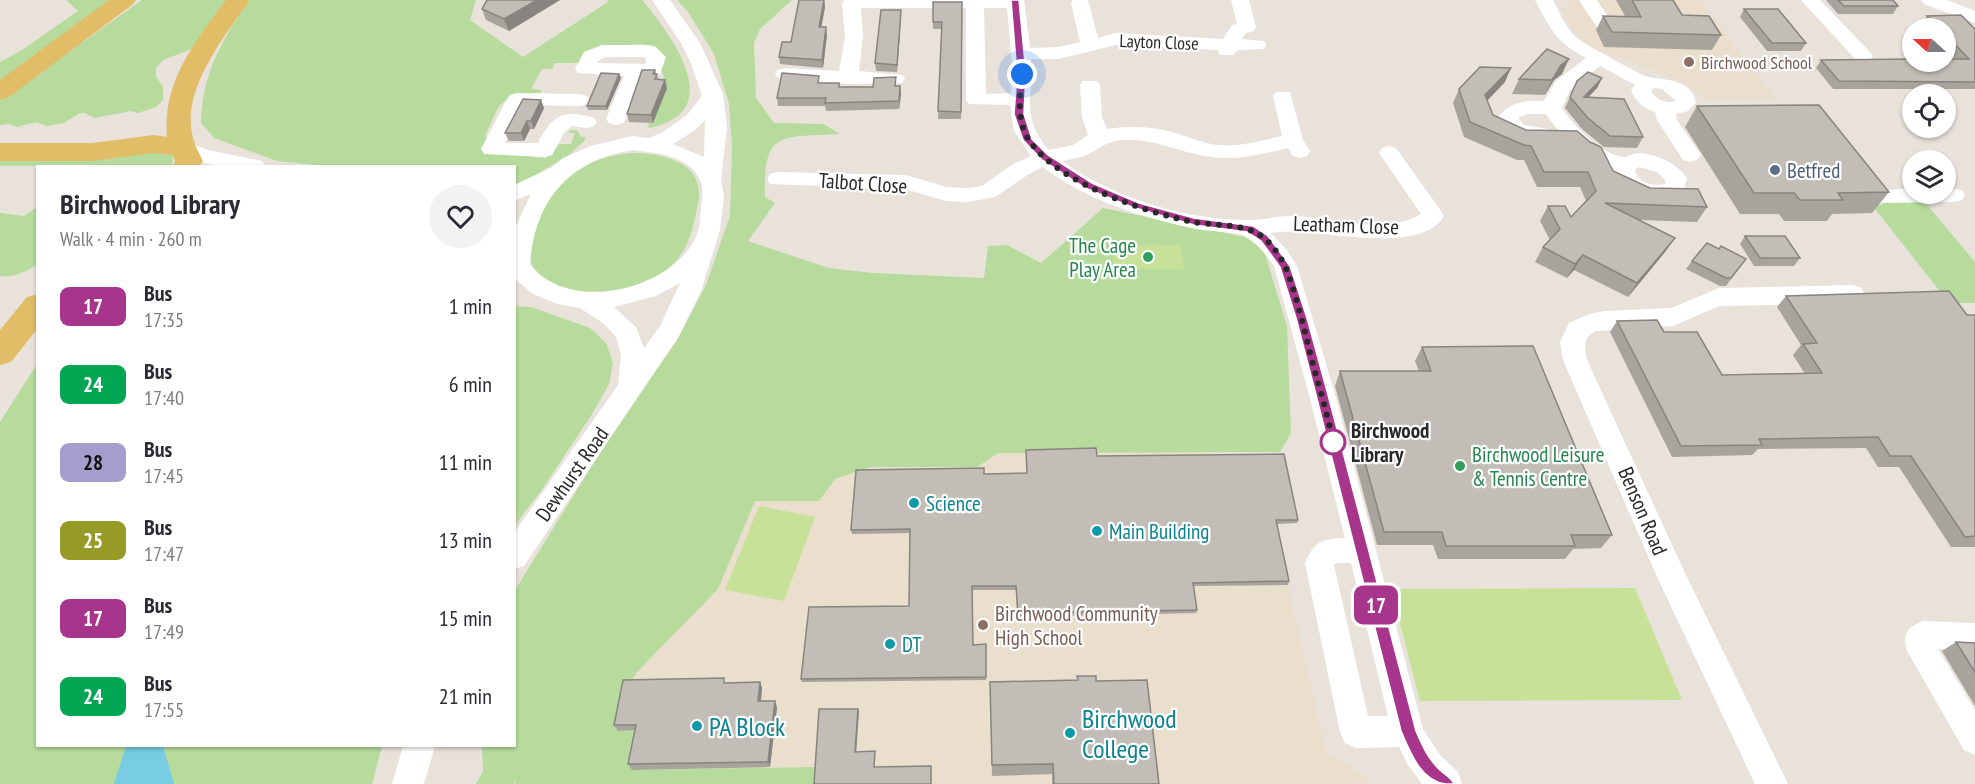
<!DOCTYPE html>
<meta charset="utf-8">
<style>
:root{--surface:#fff;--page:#f2f2f3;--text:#2b2b33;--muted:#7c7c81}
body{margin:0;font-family:"PT Sans Narrow",sans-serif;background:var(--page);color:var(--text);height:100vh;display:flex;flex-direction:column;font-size:22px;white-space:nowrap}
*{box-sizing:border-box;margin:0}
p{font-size:20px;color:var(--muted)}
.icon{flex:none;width:33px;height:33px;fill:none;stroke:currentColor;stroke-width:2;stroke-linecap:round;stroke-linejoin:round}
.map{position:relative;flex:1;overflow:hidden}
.details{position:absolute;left:36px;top:165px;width:480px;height:582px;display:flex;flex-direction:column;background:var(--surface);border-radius:0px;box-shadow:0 2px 4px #0004}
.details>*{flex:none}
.badge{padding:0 12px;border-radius:9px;font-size:21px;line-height:39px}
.needle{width:39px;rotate:291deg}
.controls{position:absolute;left:1902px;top:18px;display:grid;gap:12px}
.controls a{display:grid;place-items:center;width:54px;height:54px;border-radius:50%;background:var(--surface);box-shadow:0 2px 4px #0004;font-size:30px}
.you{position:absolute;width:30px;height:30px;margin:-15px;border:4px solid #fff;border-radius:50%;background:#1a73e8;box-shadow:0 0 0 9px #1a73e833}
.map>.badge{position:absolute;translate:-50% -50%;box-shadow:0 0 0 3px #fff}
.round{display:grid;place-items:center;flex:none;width:63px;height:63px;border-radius:32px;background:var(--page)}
.overview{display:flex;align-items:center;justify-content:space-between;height:102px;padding:0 24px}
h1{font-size:28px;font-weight:700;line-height:45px}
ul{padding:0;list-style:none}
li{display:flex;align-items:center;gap:18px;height:78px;padding:0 24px}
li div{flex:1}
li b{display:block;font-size:22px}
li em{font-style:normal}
li .badge{min-width:66px;font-weight:700;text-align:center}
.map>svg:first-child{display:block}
</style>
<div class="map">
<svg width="1975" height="784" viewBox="0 0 1975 784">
<rect width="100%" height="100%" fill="#e9e2db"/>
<!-- education -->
<path fill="#eadecc" d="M1570 0H1700L1775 98 1708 100 1677 79 1583 44 1560 9 1569 8 1567 4 1570 2Z
M1206 432 1209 457 1279 545 1326 752 1368 778 1370 784H515L583 673 603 684 647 656 702 508 865 452Z"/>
<!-- green -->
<path fill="#b6db9d" d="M66 0H116L0 81V62L22 50 78 11Z
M142 0H230L192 49 163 60 156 68V77L163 86V100L156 107 138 113 131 111 95 118 84 113 78 114 64 123 47 126 36 122 17 127 9 124 0 125V101Z
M250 0H476L470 20 523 57 608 2 607 0H642C672 36 729 112 649 128L648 125 664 78 656 53 641 44 600 47 581 63H555L552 69H542L531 89 542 90 538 96C496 96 502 102 485 136L490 141 533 153 532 157 546 158 559 144H571L575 133H568L570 130H577L581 137H585V140L569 155 515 187 514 166H327L277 161 214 138 201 123C202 74 222 39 250 0Z
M677 0H792L760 29 754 43 756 98 774 123 824 124 840 134C782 138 763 128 765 197L775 203 748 241 829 268 873 273 984 278 988 246 1007 245 1041 263 1103 208 1245 237 1264 251 1287 326 1291 433 1280 452 998 453 977 467H871L835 479 819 501H755L718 589 638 671 627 686 618 731 639 730 633 770 816 767 815 784H515L516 777 514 784H476L483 771 482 746H514L515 590 619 422 676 342 706 285 730 216 732 147 729 104 714 54 688 12Z
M152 150 173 155 172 166H0V159Z
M632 153C661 153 702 161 699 198 695 220 691 245 675 262 645 295 564 309 535 270 516 244 555 180 579 168 595 159 613 155 632 153Z
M1881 201H1922L1928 206 1975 262V303H1949L1872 205H1883Z
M37 207V264C28 272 12 278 0 276V213L24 216Z
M515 306 531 307 590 328 606 343 613 363 609 384 594 411 541 491 515 525Z
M37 364 38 746H382L372 784H0V422Z"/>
<!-- pitch -->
<path fill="#c8e199" d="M1113 244 1181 245 1184 270 1114 268Z
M759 506 815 517 784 601 725 590Z
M1635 588 1682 700 1420 701 1391 589Z"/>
<!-- water -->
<path fill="#78cde2" d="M126 746H163L174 784H114Z"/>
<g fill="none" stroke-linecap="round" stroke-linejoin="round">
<!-- minor -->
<path fill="#fff" fill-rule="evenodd" d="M652 0H670L700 43 723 94 727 127 721 179 724 197 720 230 701 291 679 336 524 566 514 569V533L618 385 621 355 616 337 603 323 580 308 557 304 533 294 514 278V230L531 194 514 201V185L551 168 563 158 591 146 632 136 649 138 663 132 687 115 702 96 691 63 681 43ZM705 120 704 157 673 144 694 131ZM632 150C653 152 691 156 700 180 704 189 702 199 701 207 700 218 700 229 695 239 669 291 567 314 530 264 535 199 569 161 632 150ZM680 283 660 326 644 348 636 327 614 307 656 296Z
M844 0H1024L1030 48 1058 47 1080 42 1071 3 1073 0H1087L1089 3 1098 38 1116 33 1223 39 1232 25 1237 24 1231 0H1249L1256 27 1254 31 1246 33 1242 39 1264 41 1266 45 1264 49 1237 50 1234 55H1220L1218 50 1116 45 1058 59H1031C1033 98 1021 118 1049 150L1073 145 1088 135 1082 117 1080 85 1083 81H1097L1100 85 1102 117 1107 129C1127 126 1151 126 1172 132 1187 136 1201 143 1217 145 1238 147 1261 141 1282 136L1273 96 1276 92H1290L1303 140 1310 151 1307 156 1300 158 1293 156 1288 148C1259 155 1230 162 1200 155 1174 150 1150 138 1123 140 1108 141 1101 147 1089 154 1081 158 1071 159 1062 161 1113 198 1186 220 1248 220 1265 221 1281 214 1299 216 1336 219 1387 235 1421 214L1379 153 1382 148 1389 146 1396 148 1439 208 1444 216C1418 259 1313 225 1271 233L1286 249 1297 266 1334 391 1423 729 1440 755 1458 772 1462 784H1422L1408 765 1399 747 1356 748 1345 743 1340 732 1305 563C1315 541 1321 539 1345 538L1308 391 1274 266C1267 256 1257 242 1245 236 1237 232 1203 231 1191 228 1138 216 1086 200 1043 167L1029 174 995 197 968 202 946 201 905 189 770 184 767 179 770 174 778 172 906 175 947 187 968 188 982 186 1013 164 1031 156 1014 131 1010 105 969 104 966 100V8H861L863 37 859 71 902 75 905 79 902 83 848 84 778 78 775 74 778 70 785 68 839 71 845 37 842 3ZM984 8H1007L1012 64 1011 93 986 94ZM1336 563H1351L1388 716H1368L1334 565Z
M1535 0H1553C1560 13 1566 29 1578 39 1585 44 1641 75 1648 77 1666 80 1692 79 1696 103L1688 111 1676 114 1677 120 1701 155 1697 160 1690 162 1683 160 1657 120 1655 112C1643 108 1636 102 1631 90L1635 85 1600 66 1570 90 1562 108C1573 125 1602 156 1624 157 1629 157 1633 153 1638 153 1656 154 1677 163 1687 178L1683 193C1659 204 1616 201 1614 168 1583 156 1564 142 1546 114H1527L1518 118 1524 125 1548 129 1551 134 1548 139C1529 144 1508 135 1497 119 1508 102 1525 100 1544 101L1556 81 1586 58C1555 41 1551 30 1535 0ZM1654 88 1662 89 1676 101C1666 104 1656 100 1651 91ZM1639 167 1657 172 1665 180V184C1652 186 1638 184 1635 170Z
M1579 0H1597L1614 25 1612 29H1598Z
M1801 0H1820L1870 52 1873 56 1870 60H1856Z
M1921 0H1947L1975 11V23L1924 4Z
M602 45H649L656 47 666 57 660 74 643 76 626 119 623 123 616 125 609 123 606 119 624 76 578 73 575 69 584 52ZM605 57H644L646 58 645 64 597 63 599 60Z
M517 93 580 94 587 96 590 100 587 104 580 106 524 105 505 143H538C552 115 564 109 594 118L597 122 594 126 587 128 572 126 564 133 552 155 545 157 484 154 481 149 507 99 510 95Z
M183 140 208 150 262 161 265 166C242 168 186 168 173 147L176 142Z
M1912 188V194H1946V188L1962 190 1965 195 1962 200 1954 202 1882 203 1874 201 1871 196 1874 191Z
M1853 285 1861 288 1865 294 1861 300 1853 303 1719 306 1673 326 1596 331C1582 338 1585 346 1587 360L1685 573 1788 784H1755L1658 579 1563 360 1560 342 1569 323 1589 314 1605 311 1671 308 1719 288Z
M1923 621 1975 623V651L1938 649 1975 710V755L1964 750 1907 651C1902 634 1907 627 1923 621Z
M403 746H435L424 784H392Z"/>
<!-- major -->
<path fill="#e2bd68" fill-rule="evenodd" d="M109 0H136L132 5 9 97 0 100V80Z
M226 0H250C224 38 176 94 195 144 197 150 200 155 203 161L199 166H173L175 161 173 155 154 153 92 161H0V143H92L154 135 167 137C162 82 195 42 226 0Z
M38 294V328L11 362 0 365V330L27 297Z"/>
</g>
<!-- wall -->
<path fill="#a7a39d" d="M560 0 509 31 486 20 482 9Z
M824 0 825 7 821 27 827 35 823 68 780 64 779 57Z
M1616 0H1673L1682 15 1721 35 1712 50 1604 47 1596 30 1603 16H1625Z
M1826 0H1893L1898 6 1893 14H1838Z
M962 2 961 119H938L942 29H933V22Z
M1744 9 1806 43 1801 51H1767L1740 17Z
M1927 16 1975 29V89H1833L1816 68 1821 60 1955 59 1946 49V28H1926L1921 23Z
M901 18 897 72 876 71 875 63Z
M655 70 659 80 667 88 653 123 629 122 627 114Z
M619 74 621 78 607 110H588L587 106Z
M1562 74 1554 80 1545 95 1512 94 1519 79Z
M1602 78 1597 88 1588 97 1643 137 1637 148 1604 147 1582 129 1565 108 1577 81Z
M1505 82 1487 101 1493 115 1613 171 1650 188 1707 207 1697 222 1638 220 1675 238 1665 252 1628 297 1574 270 1567 278 1535 262 1543 247 1550 240 1540 221 1548 206 1571 217 1586 201 1580 187H1537L1524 160H1517L1464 137 1453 103 1459 89Z
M820 83 840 87 900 86 901 94 899 109 826 111 825 106H778L777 98Z
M541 100 544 108 534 129H530L524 141H509L505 133Z
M1697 106 1889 192 1872 213 1832 214 1827 221H1784L1779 214H1740L1685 127Z
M1745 236 1800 258 1794 266H1754L1740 244Z
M1719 249 1746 259 1726 286H1720L1686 269 1692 261Z
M1786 296 1967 315H1975V547H1951L1899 467H1878L1866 448 1758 449 1752 455 1672 457 1610 332 1617 321 1664 332 1722 375 1805 374 1793 355 1801 345 1777 307Z
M1422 347 1612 535 1601 548 1573 549 1565 559H1438L1433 545H1377L1335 386 1340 371H1419L1415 361Z
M1097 456 1298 520 1297 523 1277 524 1289 581 1288 585 1193 586 1197 610 1196 613 1017 617 1016 590H972L973 645 986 644V680L802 682 801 679 909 606 910 533 852 534 851 530 984 474 1026 473Z
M1956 642 1975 643V706L1942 651Z
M1077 676 1096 681 1159 784H1052V774L992 776 990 682 1077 680Z
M760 682 762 688 761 701 777 707 770 767 632 770 628 764 635 730 618 731 614 725 726 683Z"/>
<!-- shaded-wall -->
<path fill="#888480" d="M537 0H560L509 31 504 19Z
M824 0 825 7 820 35 819 27Z
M901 10V18L897 72V65Z
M826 27 827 35 823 68 822 60Z
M1569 59 1562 74 1554 80 1545 95 1552 80 1561 65Z
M1511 68 1505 82 1479 109 1485 95Z
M619 74 621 78 607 110 606 106Z
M1602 78 1597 88 1578 108 1584 97Z
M665 80 667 88 653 123 651 115Z
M900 86 901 94 899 109V101Z
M541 100 544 108 534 129 531 121Z
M527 121 530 129 524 141 521 133Z
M1675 238 1665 252 1628 297 1637 283Z
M1583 255 1574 270 1567 278 1575 264Z
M760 682 762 688 760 707 758 701Z
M775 701 777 707 770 767 768 762Z
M858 709 859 712 856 755 855 752Z"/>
<!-- building -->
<path fill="#c2bdb7" stroke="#888480" stroke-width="1.5" d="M487 0H537L504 19 482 9Z
M799 0H824L819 27H826L822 60 779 57 782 42H791Z
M1632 0H1673L1682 15 1709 16 1721 35 1612 32 1603 16 1641 17Z
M1838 0H1893L1898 6H1844Z
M933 2H962L961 112 938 111 942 22H933Z
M1744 9H1778L1806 43H1772Z
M881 10H901L897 65 875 63Z
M1961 15 1975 29V82L1839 81 1821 60 1912 59V62H1946V59H1969L1946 35V28H1939L1927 16Z
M1547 49 1569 59 1561 65 1552 80 1519 79Z
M1480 67 1511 68 1485 95 1493 115 1526 130 1577 131 1590 142 1601 147 1613 171 1650 188 1698 189 1707 207 1605 203 1675 238 1637 283 1583 255 1575 264 1543 247 1560 229 1548 206H1565L1571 217 1596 191 1588 172H1544L1531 146 1524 145 1470 122 1459 89Z
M642 70H655L653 74H657L655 79 665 80 651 115 627 114Z
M1588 72 1602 78 1584 97 1624 99 1643 137 1610 136 1588 118 1570 97 1577 81Z
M601 73 619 74 606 106H587Z
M782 73 819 76 818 83H839V87H873L874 78 896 77 895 86H900L899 101 825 103 826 98H777Z
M523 99 541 100 531 121H527L521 133H505Z
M1819 105 1889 192 1838 193 1843 200H1800L1794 193H1754L1697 106Z
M1745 236H1785L1800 258H1760Z
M1707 243 1719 249 1721 246 1746 259 1731 278H1726L1692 261Z
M1949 291 1967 315H1975V536L1965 537 1911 456H1890L1878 437 1759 439 1762 445 1681 446 1617 321 1657 320 1664 332H1697L1722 375 1822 373 1803 344 1817 343 1786 296Z
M1533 346 1612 535H1571L1575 546H1446L1442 532H1384L1340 371H1431L1422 347Z
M1096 448 1097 456 1284 454 1298 520H1276L1289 581 1193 583 1197 610 1018 613 1016 586H972L973 645 986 644V677L801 679 809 607 909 606 910 529 851 530 856 470 984 468V474L1027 473 1026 450Z
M1956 642 1975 643V672Z
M1077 676H1096V681L1147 680 1159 784H1054L1053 764 992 765 990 682 1078 680Z
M724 678V683L760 682 758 701H775L768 762 628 764 636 725H614L623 680Z
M819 709H858L855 752 875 751 874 767 931 766V784H814Z"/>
<!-- line -->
<path fill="#a7358b" stroke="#fff" stroke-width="1.5" d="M1011 0H1019L1026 74 1024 114 1032 139 1048 155 1092 183 1139 203 1194 218 1253 226 1268 236 1290 266 1307 318 1327 391 1416 731C1422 745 1428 759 1440 770 1445 775 1451 777 1454 784H1446C1421 781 1411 754 1401 731L1315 391 1296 318 1280 267 1261 241 1247 232 1194 225 1132 207 1085 188 1042 160 1023 140 1014 114 1017 74Z"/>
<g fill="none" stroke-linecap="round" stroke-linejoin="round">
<!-- walk -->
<path stroke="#282828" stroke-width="6" stroke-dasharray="0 10.8" d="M1022 74C1020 96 1016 121 1029 140 1057 183 1145 212 1193 222 1216 226 1244 223 1263 237 1272 244 1280 256 1285 266 1294 288 1300 313 1306 336 1314 372 1326 406 1333 442"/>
</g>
<!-- markers -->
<g fill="#8d6e63" stroke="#fff" stroke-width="2">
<circle cx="1689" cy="62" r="6"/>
<circle cx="983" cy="625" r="6"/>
</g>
<circle fill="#5c6f8a" stroke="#fff" stroke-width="2" cx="1775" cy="170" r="6"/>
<g fill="#2e9e5b" stroke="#fff" stroke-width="2">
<circle cx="1148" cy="257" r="6"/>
<circle cx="1460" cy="466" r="6"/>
</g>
<circle fill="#fff" stroke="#a7358b" stroke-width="3" cx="1333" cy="442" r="12"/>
<g fill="#0f9aa8" stroke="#fff" stroke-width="2">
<circle cx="914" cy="503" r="6"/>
<circle cx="1097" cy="531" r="6"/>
<circle cx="890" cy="644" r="6"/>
<circle cx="697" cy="726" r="6"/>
<circle cx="1070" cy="733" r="6"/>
</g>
<g text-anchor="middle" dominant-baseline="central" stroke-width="4.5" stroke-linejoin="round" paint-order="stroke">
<!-- far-street labels -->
<g font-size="18" fill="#282828" stroke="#fff">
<text transform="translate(1159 42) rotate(2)">Layton Close</text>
</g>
<!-- far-education labels -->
<g font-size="18" fill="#785e54" stroke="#fff" text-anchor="start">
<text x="1701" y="62">Birchwood School</text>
</g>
<!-- service labels -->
<g font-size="21" fill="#4e5e75" stroke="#fff" text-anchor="start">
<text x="1787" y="170">Betfred</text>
</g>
<!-- street labels -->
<g font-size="21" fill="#282828" stroke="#fff">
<text transform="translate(863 183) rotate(4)">Talbot Close</text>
<text transform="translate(1346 225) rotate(2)">Leatham Close</text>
<text transform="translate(572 474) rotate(-55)">Dewhurst Road</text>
<text transform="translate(1643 511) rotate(67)">Benson Road</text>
</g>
<!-- leisure labels -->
<g font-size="21" fill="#27864d" stroke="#fff" text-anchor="end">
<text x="1136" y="245">The Cage<tspan x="1136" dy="24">Play Area</tspan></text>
<text x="1472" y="454" text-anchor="start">Birchwood Leisure<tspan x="1472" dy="24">&amp; Tennis Centre</tspan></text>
</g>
<!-- stop labels -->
<g font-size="21" font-weight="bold" fill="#282828" stroke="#fff" text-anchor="start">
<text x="1351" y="430">Birchwood<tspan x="1351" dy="24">Library</tspan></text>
</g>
<!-- culture labels -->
<g font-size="21" fill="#0d838f" stroke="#fff" text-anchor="start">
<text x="926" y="503">Science</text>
<text x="1109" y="531">Main Building</text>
<text x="902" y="644">DT</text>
</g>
<!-- education labels -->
<g font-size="21" fill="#785e54" stroke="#fff" text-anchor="start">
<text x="995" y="613">Birchwood Community<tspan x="995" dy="24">High School</tspan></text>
</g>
<!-- near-culture labels -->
<g font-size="26" fill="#0d838f" stroke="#fff" text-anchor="start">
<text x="1082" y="718">Birchwood<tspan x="1082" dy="30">College</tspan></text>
<text x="709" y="726">PA Block</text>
</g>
</g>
</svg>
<div class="controls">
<a><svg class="needle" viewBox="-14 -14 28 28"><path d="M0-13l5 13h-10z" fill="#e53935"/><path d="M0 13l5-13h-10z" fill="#7c7c81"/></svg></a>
<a><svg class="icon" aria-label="locate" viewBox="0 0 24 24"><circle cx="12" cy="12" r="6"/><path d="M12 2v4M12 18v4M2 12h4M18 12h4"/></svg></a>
<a><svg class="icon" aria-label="layers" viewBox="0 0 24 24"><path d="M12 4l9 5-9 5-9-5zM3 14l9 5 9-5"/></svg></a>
</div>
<div class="you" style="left:1022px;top:74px"></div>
<b class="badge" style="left:1376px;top:605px;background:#a7358b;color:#fff">17</b>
<section class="details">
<div class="overview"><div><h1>Birchwood Library</h1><p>Walk · 4 min · 260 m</p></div><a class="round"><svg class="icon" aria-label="heart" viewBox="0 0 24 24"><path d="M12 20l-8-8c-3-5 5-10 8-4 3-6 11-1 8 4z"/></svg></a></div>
<ul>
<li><span class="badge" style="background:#a7358b;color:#fff">17</span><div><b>Bus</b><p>17:35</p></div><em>1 min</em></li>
<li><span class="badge" style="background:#00a651;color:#fff">24</span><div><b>Bus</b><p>17:40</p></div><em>6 min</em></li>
<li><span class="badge" style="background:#a69dcd;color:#111">28</span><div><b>Bus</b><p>17:45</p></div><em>11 min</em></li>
<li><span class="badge" style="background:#969a27;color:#fff">25</span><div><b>Bus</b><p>17:47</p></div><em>13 min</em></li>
<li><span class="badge" style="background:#a7358b;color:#fff">17</span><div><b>Bus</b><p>17:49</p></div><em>15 min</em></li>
<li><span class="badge" style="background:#00a651;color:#fff">24</span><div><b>Bus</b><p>17:55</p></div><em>21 min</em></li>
</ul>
</section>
</div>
